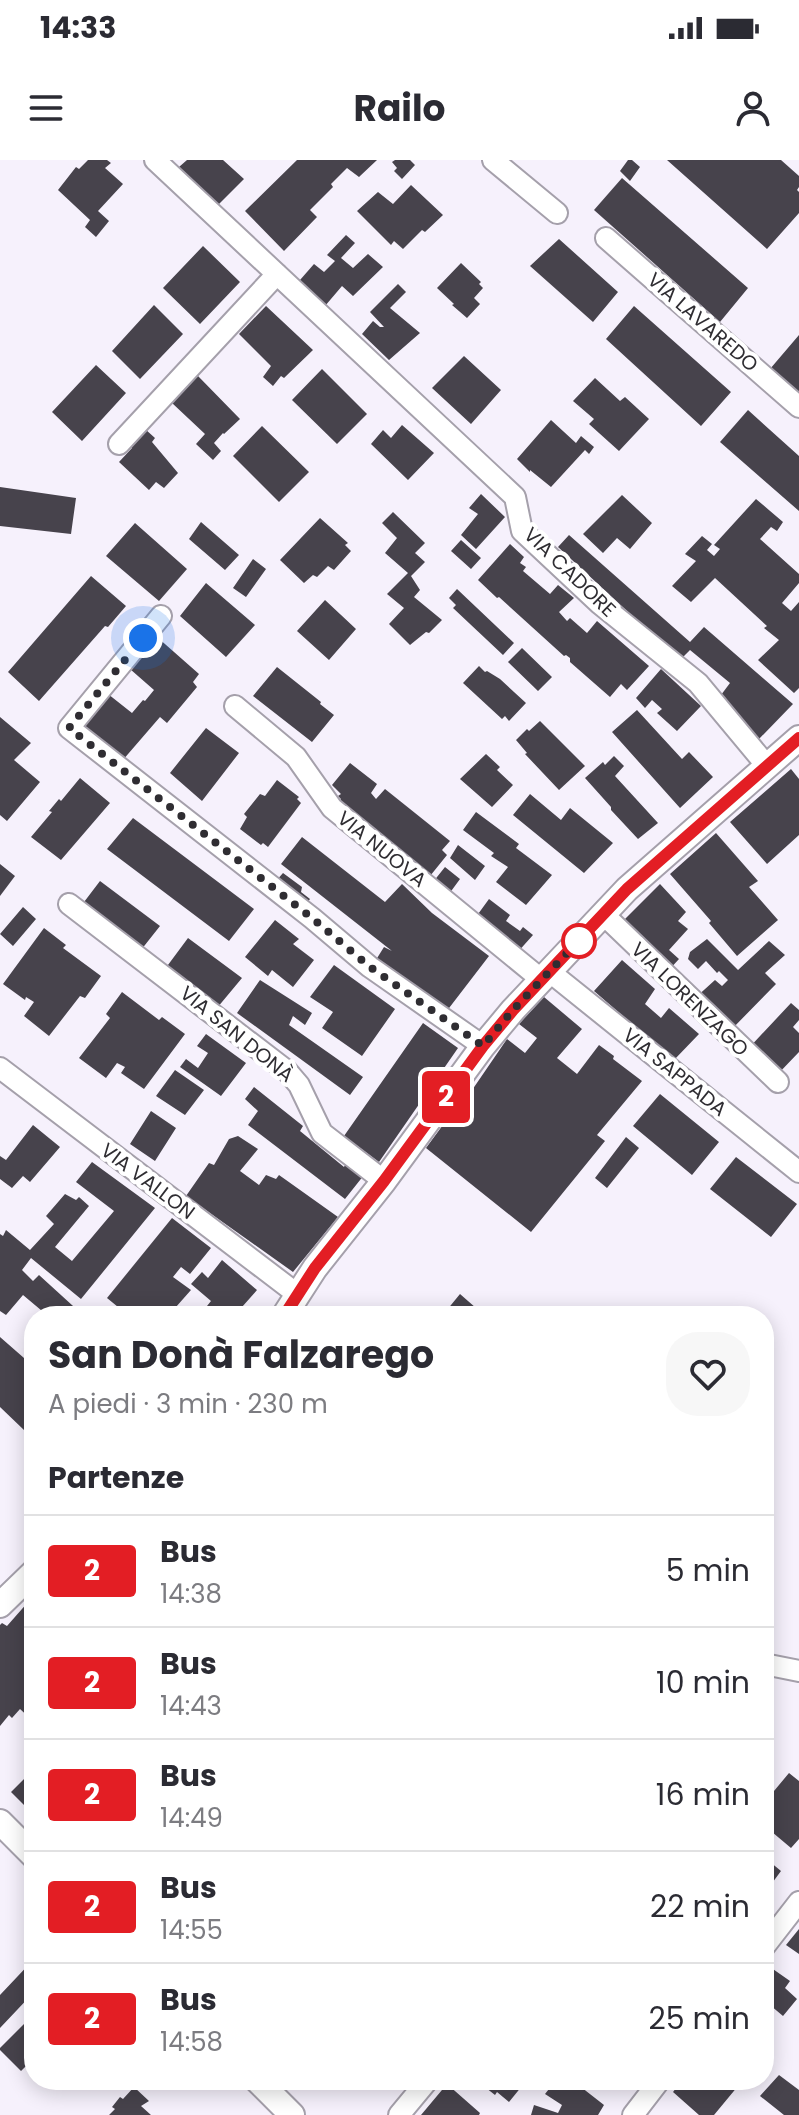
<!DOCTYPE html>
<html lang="it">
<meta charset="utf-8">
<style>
:root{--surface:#fff;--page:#f7f7f7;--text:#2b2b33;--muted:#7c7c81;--line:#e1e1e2}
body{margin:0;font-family:Poppins,sans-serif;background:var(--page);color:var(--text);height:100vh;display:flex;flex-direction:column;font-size:30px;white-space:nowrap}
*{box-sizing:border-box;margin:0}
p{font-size:26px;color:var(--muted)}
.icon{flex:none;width:44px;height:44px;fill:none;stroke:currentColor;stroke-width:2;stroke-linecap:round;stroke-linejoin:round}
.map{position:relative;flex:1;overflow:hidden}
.sheet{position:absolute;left:24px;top:1146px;width:750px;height:784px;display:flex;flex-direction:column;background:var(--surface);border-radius:32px;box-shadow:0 4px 20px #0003}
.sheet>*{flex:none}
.badge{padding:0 16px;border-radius:6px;font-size:28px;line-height:52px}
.you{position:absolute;width:40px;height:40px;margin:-20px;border:6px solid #fff;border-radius:50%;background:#1a73e8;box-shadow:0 0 0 12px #1a73e833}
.map>.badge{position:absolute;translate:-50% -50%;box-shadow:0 0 0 4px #fff}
h2{padding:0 24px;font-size:30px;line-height:72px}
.round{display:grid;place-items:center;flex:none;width:84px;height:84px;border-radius:32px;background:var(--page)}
.overview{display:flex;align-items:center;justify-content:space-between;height:136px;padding:0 24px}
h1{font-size:38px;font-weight:700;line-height:60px}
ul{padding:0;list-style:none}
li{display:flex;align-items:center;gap:24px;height:112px;padding:0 24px;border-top:2px solid var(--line)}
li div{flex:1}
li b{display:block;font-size:30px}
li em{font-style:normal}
li .badge{min-width:88px;font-weight:700;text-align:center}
.status{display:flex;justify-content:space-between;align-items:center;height:56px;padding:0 40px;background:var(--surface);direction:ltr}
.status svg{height:22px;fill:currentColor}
header{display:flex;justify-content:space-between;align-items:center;height:104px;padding:0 24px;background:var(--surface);font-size:36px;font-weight:700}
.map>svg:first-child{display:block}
</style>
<div class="status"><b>14:33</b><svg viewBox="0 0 49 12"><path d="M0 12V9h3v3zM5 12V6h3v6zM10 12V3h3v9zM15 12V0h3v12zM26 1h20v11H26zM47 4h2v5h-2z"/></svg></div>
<header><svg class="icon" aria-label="menu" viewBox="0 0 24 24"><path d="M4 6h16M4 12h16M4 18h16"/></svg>Railo<svg class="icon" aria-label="person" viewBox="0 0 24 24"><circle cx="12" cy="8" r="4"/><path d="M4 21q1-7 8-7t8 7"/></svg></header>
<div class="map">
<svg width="799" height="1955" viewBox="0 0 799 1955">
<rect width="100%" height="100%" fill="#f6f1fc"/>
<!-- building -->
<path fill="#47434c" d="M88 0H107L111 3 105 8 123 24 98 51 109 61 96 77 85 67 90 60 58 30 76 7 79 9Z
M187 0H223L244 19 215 48 206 40 209 36 179 7Z
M297 0H377L359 17 347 8 331 24 333 27 310 50 317 57 284 91 245 51Z
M395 0H410L415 5 402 19 394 11 397 8 392 2Z
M628 0H632L640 7 630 21 620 11Z
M667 0H781L799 16V27L797 30 799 32V53L767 89Z
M622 18 748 128 720 162 594 50Z
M411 25 443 55 425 72 422 70 403 89 394 81 391 85 357 51 378 32 393 44Z
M346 75 355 83 341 98 353 108 368 94 383 107 353 136 342 126 325 146 300 120 314 104 324 112 335 101 327 95Z
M559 79 618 132 593 162 530 106Z
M203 86 240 122 200 164 163 128Z
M461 103 481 122 479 124 483 128 474 138 480 144 467 158 452 145 454 144 437 128Z
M398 124 406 132 390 148 420 173 389 200 362 174 373 161 380 167H384L370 152Z
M154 145 183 174 140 219 112 191Z
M266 146 313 190 284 218 281 216 273 226 263 217 271 206 239 174Z
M634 146 731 232 701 266 606 179Z
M799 175V235L770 209Z
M464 196 501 230 471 264 432 228Z
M96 205 126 233 82 281 52 252Z
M322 209 367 254 337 284 292 240Z
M198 216 240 259 224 274 223 273 214 283 221 291 213 300 196 284 205 274 172 243Z
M595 218 620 241 625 237 649 259 619 291 589 264 594 259 573 241Z
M748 250 799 296V351L720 282Z
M551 260 576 283 581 276 594 287 589 294 585 290 551 327 530 310V312L517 299Z
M402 265 434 293 408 320 371 284 383 270 391 278Z
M262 266 309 312 279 342 233 296Z
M145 269 155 278 152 282 178 313 164 328 156 322 149 330 119 302 132 288 129 285Z
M0 327 76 338 71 374 0 366Z
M481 334 505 357 476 389 461 375 478 354 469 348Z
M622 335 652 363 630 389 617 378 603 393 583 374Z
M756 339 783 362 777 371 771 367 760 379 799 414V423L782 443 791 451 799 442V528L794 533 758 500 779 480 764 468 767 466 715 418 691 442 672 426 696 401 685 394 702 376 712 384 707 390 714 396 720 389 714 385Z
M393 352 425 383 415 393 425 402 411 416 420 430 414 437 442 460 429 473 426 472 410 485 389 464 404 448 387 434 408 413 385 393 397 378 382 363Z
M320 358 348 383 345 385 351 391 334 410 328 406 317 417 313 415 304 423 280 400Z
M201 362 239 395 225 410 189 379Z
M135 363 187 409 159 441 106 396Z
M569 375 690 482 704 467 793 544 759 579 718 539 730 523 690 490 680 500 558 387Z
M461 380 481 398 471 409 451 391Z
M510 384 524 397 520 403 526 407 523 411 550 434 558 425 574 438 559 452 567 461 570 458 587 473 597 461 649 506 627 530 621 524 610 537 570 502V498L566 495 564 496 499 437 497 438 478 420Z
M253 399 266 409 246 437 233 428Z
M91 416 126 446 108 467 105 466 39 541 8 512Z
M206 423 255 465 226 497 180 456Z
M457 429 514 483 503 495 453 448 456 445 449 438Z
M325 440 356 469 329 500 297 471Z
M157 477 199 514 193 522 197 527 167 563 160 557 122 601 80 565 108 534 132 553 143 540 145 541 154 530 130 509Z
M522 488 552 517 538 531 508 502Z
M479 506 485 512 487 511 500 519 526 543 509 561 505 556 502 559 463 523Z
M277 507 321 542 320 544 334 555 312 582 253 536Z
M661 509 701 546 677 571 657 553 662 549 652 540 645 548 636 538Z
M637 550 682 599 689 592 713 617 680 648 612 572Z
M0 557 31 583 14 600 40 622 7 661 0 655Z
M540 561 585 606 559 630 525 594 527 593 516 580 527 569 529 571Z
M206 568 239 593 202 641 170 613Z
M486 594 500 607 497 610 513 625 492 647 460 619Z
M614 596 624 606 615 616 658 663 638 679 611 650V647L585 618 603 602 605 605Z
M350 603 377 624 371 633 376 639 385 629 450 681 442 690 447 695 426 721 335 648 341 639 338 636 341 634 332 625Z
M791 609 799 619V675L767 704 730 662Z
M80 618 110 643 61 700 31 677 52 652 49 651 59 639 61 641Z
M277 620 299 637 297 639 301 643 268 687 263 683 261 685 240 669 247 657 244 654 260 634 265 636Z
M530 634 561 660 570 648 613 683 584 713 513 655Z
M476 652 519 684 516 688 552 715 526 745 496 722 508 707 491 696 494 693 463 670Z
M133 658 254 749 229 781 107 689Z
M716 673 758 721 749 727 778 760 737 796 709 763 711 761 670 714Z
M302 677 385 742 402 724 432 753 489 796 446 852 374 803 384 787 392 791 281 704Z
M458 685 485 706 475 720 450 698Z
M0 704 15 716 0 736Z
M445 707 460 719 449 734 433 722Z
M283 713 302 727 301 732 310 739 307 743 276 721Z
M100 721 160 766 141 790 81 746Z
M660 724 686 752 678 761 688 769 669 790 679 799 668 811 617 767Z
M489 739 510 755 506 761 520 771 523 767 533 775 516 794 473 761Z
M23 747 36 759 13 786 0 774Z
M275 760 299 779 293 784 314 800 293 827 272 810 268 816 245 797Z
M44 768 66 785 63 788 101 816 85 838 80 836 49 876 24 856 34 842 26 837 25 840 3 824Z
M188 778 242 818 217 848 165 809Z
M707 779 738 810 769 781 785 795 765 813 776 824 729 872 694 839 715 820 722 826 728 820 719 811 717 813 706 801 698 809 688 799 690 792Z
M622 800 655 829 645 844 661 858 669 848 699 874 674 900 594 831Z
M334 805 395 849 362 896 322 868 333 852 310 837Z
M260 820 312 853 305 865 293 856 289 865 363 917 350 935 237 853Z
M122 832 159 860 162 857 185 874 144 929 121 913 125 907 117 903 106 918 79 898 110 858 106 854Z
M544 837 582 869 557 898 577 914 599 885 614 896 613 899 642 921 597 975 605 981 531 1072 426 988 451 954 455 955 507 879 525 893 537 878 519 864Z
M791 843 799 850V860L793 867 799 873V892L776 916 747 890Z
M423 863 458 888 379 1002 344 976Z
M206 874 246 903 221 936 180 907 186 899 198 908 208 893 197 886Z
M175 910 204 930 185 955 156 936Z
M254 927 303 966 300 971 344 1007 347 1001 364 1015 345 1039 248 965 258 951 245 939Z
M660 934 719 982 692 1015 633 966Z
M151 951 176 968 155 1001 130 984Z
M33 965 60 987 30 1022 23 1016 12 1028 0 1019V996L6 1000Z
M238 976 258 989 240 1011 259 1025 266 1015 276 1019 279 1015 338 1057 293 1112 186 1036 209 1003 214 1005 229 979Z
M626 977 639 988 607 1028 595 1018Z
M736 997 797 1044 771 1077 710 1029Z
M92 1002 155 1048 81 1139 31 1098 22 1110 33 1121 39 1115 84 1156H48L23 1135 6 1155 0 1151V1074L3 1076 6 1070 30 1090 54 1064 46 1056 65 1034 76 1040 79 1037 89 1046 55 1087 72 1101 114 1051 76 1022Z
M172 1058 211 1088 190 1114 181 1107 173 1117 191 1130 168 1156H129L107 1138Z
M222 1100 257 1130 234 1156H199L211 1141 191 1124 202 1112 208 1118Z
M460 1134 476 1148 470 1156H442Z
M0 1177 24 1198 34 1189V1259L24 1270 0 1247Z
M29 1441 32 1444 34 1442V1562L20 1549 12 1558 9 1555 0 1566V1465L2 1463 7 1466Z
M34 1609V1655L11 1632Z
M789 1613 799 1621V1679L791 1688 772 1672 770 1676 764 1672V1659L767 1655 764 1643Z
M764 1697 781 1711 764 1734Z
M799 1769V1794L786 1785Z
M34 1799V1832L0 1868V1835Z
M770 1807 790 1821 785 1828 797 1839 783 1856 764 1840V1814Z
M34 1854V1898L21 1911 0 1890V1888Z
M779 1915 799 1930V1955H784L760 1936Z
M476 1920H517L516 1921 522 1926 509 1942 497 1932 495 1935Z
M556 1920H572L604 1945 598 1955H531L534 1945 558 1953 562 1945 545 1934Z
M682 1920H743L714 1955H699L673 1932Z
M447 1924 480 1953 479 1955H421Z
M134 1927 149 1941 141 1946 151 1955H109L115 1949 112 1947 120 1937 123 1939Z"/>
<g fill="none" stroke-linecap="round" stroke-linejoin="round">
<defs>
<path id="minor" d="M155 0 515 337 522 371 600 444 698 523 767 606
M493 0 557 53
M606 78 799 247
M119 284 277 114
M161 456 69 568 312 758 370 807 483 886
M235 546 296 597 332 648 542 820
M69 744 287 911 299 925 322 973 384 1021
M603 754 778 922
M550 812 799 1012
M0 908 297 1134
M764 1504 799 1511
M764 1787 799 1742
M399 1955 428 1920
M633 1955 660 1920"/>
<path id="tertiary" d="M284 1156 315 1108 384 1021 483 886 513 850 627 729 799 578
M0 1445 34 1412
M0 1662 34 1696
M257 1920 292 1955"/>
</defs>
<!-- minor casing -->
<use href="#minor" stroke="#a5a0ab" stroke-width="24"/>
<!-- tertiary casing -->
<use href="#tertiary" stroke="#a5a0ab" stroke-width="28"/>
<!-- minor -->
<use href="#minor" stroke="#fff" stroke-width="20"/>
<!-- tertiary -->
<use href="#tertiary" stroke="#fff" stroke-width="24"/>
</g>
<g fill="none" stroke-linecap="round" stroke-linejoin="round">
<defs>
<path id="line" d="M284 1156 315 1108 384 1021 483 886 513 850 627 729 799 578"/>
</defs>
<!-- line casing -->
<use href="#line" stroke="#fff" stroke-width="18"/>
<!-- line -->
<use href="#line" stroke="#e31e24" stroke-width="12"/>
<!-- walk -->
<path stroke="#2f2d32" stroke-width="8" stroke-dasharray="0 14.4" d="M143 478 69 568 312 758 370 807 483 886 513 850 586 773 579 781"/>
</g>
<!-- markers -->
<circle fill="#fff" stroke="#e31e24" stroke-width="4" cx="579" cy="781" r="16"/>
<g text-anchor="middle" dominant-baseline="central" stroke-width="8" stroke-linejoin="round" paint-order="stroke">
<!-- street labels -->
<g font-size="20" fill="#2f2d32" stroke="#fff">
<text transform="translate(703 162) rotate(41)">VIA LAVAREDO</text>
<text transform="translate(570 412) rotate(44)">VIA CADORE</text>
<text transform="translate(382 689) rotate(39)">VIA NUOVA</text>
<text transform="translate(690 839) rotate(44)">VIA LORENZAGO</text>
<text transform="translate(237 874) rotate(39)">VIA SAN DONÀ</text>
<text transform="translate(675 912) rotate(39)">VIA SAPPADA</text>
<text transform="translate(148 1021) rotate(37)">VIA VALLON</text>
</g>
</g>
</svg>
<div class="you" style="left:143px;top:478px"></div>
<b class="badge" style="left:446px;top:937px;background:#e31e24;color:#fff">2</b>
<section class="sheet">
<div class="overview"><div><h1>San Donà Falzarego</h1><p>A piedi · 3 min · 230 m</p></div><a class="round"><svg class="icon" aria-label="heart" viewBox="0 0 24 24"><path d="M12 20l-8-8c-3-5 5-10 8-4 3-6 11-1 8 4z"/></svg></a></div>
<h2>Partenze</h2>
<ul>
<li><span class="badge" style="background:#e31e24;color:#fff">2</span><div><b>Bus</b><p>14:38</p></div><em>5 min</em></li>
<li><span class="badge" style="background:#e31e24;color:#fff">2</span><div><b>Bus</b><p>14:43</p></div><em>10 min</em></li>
<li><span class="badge" style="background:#e31e24;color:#fff">2</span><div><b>Bus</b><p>14:49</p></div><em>16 min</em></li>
<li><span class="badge" style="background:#e31e24;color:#fff">2</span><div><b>Bus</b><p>14:55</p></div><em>22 min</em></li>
<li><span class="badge" style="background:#e31e24;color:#fff">2</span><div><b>Bus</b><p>14:58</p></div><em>25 min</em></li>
</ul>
</section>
</div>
